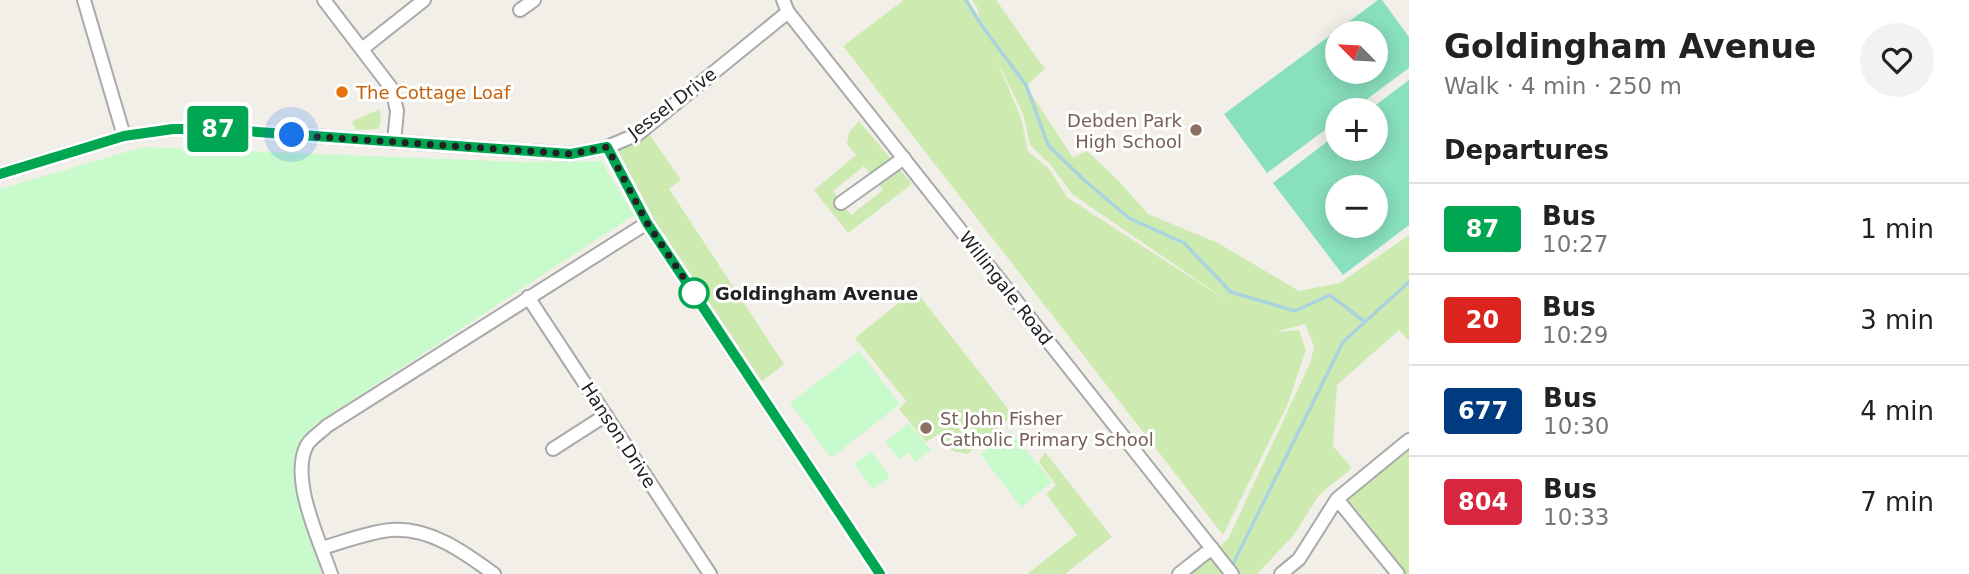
<!DOCTYPE html>
<meta charset="utf-8">
<style>
:root{--surface:#fff;--page:#f2f2f2;--text:#222;--muted:#767676;--line:#e0e0e0}
body{margin:0;font-family:"DejaVu Sans",sans-serif;background:var(--page);color:var(--text);height:100vh;display:flex;flex-direction:column;font-size:26px;white-space:nowrap}
*{box-sizing:border-box;margin:0}
p{font-size:23px;color:var(--muted)}
.icon{flex:none;width:38px;height:38px;fill:none;stroke:currentColor;stroke-width:2;stroke-linecap:round;stroke-linejoin:round}
.map{position:relative;flex:1;overflow:hidden}
.side{display:flex;flex-direction:column;background:var(--surface);width:560px}
.side>*{flex:none}
.badge{padding:0 14px;border-radius:5px;font-size:24px;line-height:46px}
.needle{width:46px;rotate:294deg}
.controls{position:absolute;left:1325px;top:21px;display:grid;gap:14px}
.controls a{display:grid;place-items:center;width:63px;height:63px;border-radius:50%;background:var(--surface);box-shadow:0 4px 18px #0003;font-size:35px}
.you{position:absolute;width:35px;height:35px;margin:-18px;border:5px solid #fff;border-radius:50%;background:#1a73e8;box-shadow:0 0 0 10px #1a73e833}
.map>.badge{position:absolute;translate:-50% -50%;box-shadow:0 0 0 4px #fff}
h2{padding:0 35px;font-size:26px;line-height:63px}
.round{display:grid;place-items:center;flex:none;width:74px;height:74px;border-radius:37px;background:var(--page)}
.summary{display:flex;align-items:center;justify-content:space-between;height:119px;padding:0 35px}
h1{font-size:33px;font-weight:700;line-height:52px}
ul{padding:0;list-style:none}
li{display:flex;align-items:center;gap:21px;height:91px;padding:0 35px;border-top:2px solid var(--line)}
li div{flex:1}
li b{display:block;font-size:26px}
li em{font-style:normal}
li .badge{min-width:77px;font-weight:700;text-align:center}
main{display:flex;flex:1;min-height:0}
.map>svg:first-child{display:block}
</style>
<main>
<div class="map">
<svg width="1409" height="574" viewBox="0 0 1409 574">
<rect width="100%" height="100%" fill="#f2efe9"/>
<!-- grass -->
<path fill="#cdebb0" fill-rule="evenodd" d="M904 0H968L980 20 977 7 972 0H996L1045 69 1026 86 1073 158 1087 151 1118 180 1148 214 1218 243 1299 291 1340 283 1409 235V341L1399 330 1337 385 1333 446 1352 468 1319 495 1293 536 1257 574H1188L1228 539 1311 361 1314 346 1305 324 1275 332 1299 330 1306 350 1287 406 1223 535 843 46ZM995 56 1023 114 1030 145 1051 165 1072 194 1232 304 1068 198 1048 168 1028 151 1021 118Z
M380 109 381 122 378 129 357 130 351 122Z
M859 121 912 184 848 233 814 190 856 155 847 144 849 132ZM864 166 883 190 851 215 833 191Z
M648 132 681 180 669 189 784 364 760 383 652 221 615 149Z
M915 290 1013 415 968 454 953 451 938 434 926 442 899 409 906 401 855 338Z
M1409 440V574H1398L1337 499Z
M1045 452 1112 537 1065 574H1027L1077 535 1046 494 1056 485 1039 462Z"/>
<!-- park -->
<path fill="#c8facc" d="M143 147 523 162 601 161 634 215 314 425C305 435 298 444 295 457 290 484 314 546 322 574H0V189Z
M859 351 900 404 831 458 790 403Z
M909 423 931 450 916 462 908 453 900 460 885 442Z
M1010 430 1052 482 1021 507 980 454Z
M871 451 890 476 873 489 854 464Z"/>
<!-- pitch -->
<path fill="#88e0be" fill-rule="evenodd" d="M1378 0H1382L1409 37V68L1352 110H1337V121L1267 173 1224 114ZM1337 33H1376V72H1337Z
M1409 80V225L1343 275 1273 183 1337 134V149H1376V110H1369ZM1337 187H1376V226H1337Z"/>
<g fill="none" stroke-linecap="round" stroke-linejoin="round">
<!-- stream -->
<path stroke="#aad3df" stroke-width="3.5" d="M966 0 982 26 1026 85 1048 145 1083 179 1129 218 1184 243 1231 292 1295 311 1330 295 1365 322
M1232 566 1343 342 1409 282"/>
<defs>
<path id="minor" d="M84 0 124 136
M324 0 392 89 397 111 394 142
M783 0 788 12 1232 574
M520 10 534 0
M362 49 424 0
M607 147 647 223 880 574
M0 174 124 136 173 129H216L571 154 607 147 638 134 788 12
M841 203 904 158
M528 297 710 574
M553 449 606 415
M1337 499 1398 574
M322 548C343 542 368 532 391 530 430 527 464 552 494 574
M331 574C320 542 289 478 307 445 311 438 321 432 327 426L647 223
M1179 574 1212 548
M1281 574 1299 559 1337 499 1409 440"/>
</defs>
<!-- minor casing -->
<use href="#minor" stroke="#a9a9a9" stroke-width="16"/>
<!-- minor -->
<use href="#minor" stroke="#fff" stroke-width="12"/>
</g>
<g fill="none" stroke-linecap="round" stroke-linejoin="round">
<defs>
<path id="line" d="M0 174 124 136 173 129H216L571 154 607 147 647 223 880 574"/>
</defs>
<!-- line casing -->
<use href="#line" stroke="#fff" stroke-width="16"/>
<!-- line -->
<use href="#line" stroke="#00a651" stroke-width="10"/>
<!-- walk -->
<path stroke="#222" stroke-width="7" stroke-dasharray="0 12.6" d="M292 135 571 154 607 147 647 223 694 293"/>
</g>
<!-- markers -->
<circle fill="#e8710a" stroke="#fff" stroke-width="2.5" cx="342" cy="92" r="7"/>
<g fill="#8d6e63" stroke="#fff" stroke-width="2.5">
<circle cx="1196" cy="130" r="7"/>
<circle cx="926" cy="428" r="7"/>
</g>
<circle fill="#fff" stroke="#00a651" stroke-width="3.5" cx="694" cy="293" r="14"/>
<g text-anchor="middle" dominant-baseline="central" stroke-width="6" stroke-linejoin="round" paint-order="stroke">
<!-- food labels -->
<g font-size="18" fill="#c56008" stroke="#fff" text-anchor="start">
<text x="356" y="92">The Cottage Loaf</text>
</g>
<!-- street labels -->
<g font-size="18" fill="#222" stroke="#fff">
<text transform="translate(672 103) rotate(-37)">Jessel Drive</text>
<text transform="translate(1006 288) rotate(52)">Willingale Road</text>
<text transform="translate(619 435) rotate(57)">Hanson Drive</text>
</g>
<!-- education labels -->
<g font-size="18" fill="#785e54" stroke="#fff" text-anchor="end">
<text x="1182" y="120">Debden Park<tspan x="1182" dy="21">High School</tspan></text>
<text x="940" y="418" text-anchor="start">St John Fisher<tspan x="940" dy="21">Catholic Primary School</tspan></text>
</g>
<!-- stop labels -->
<g font-size="18" font-weight="bold" fill="#222" stroke="#fff" text-anchor="start">
<text x="715" y="293">Goldingham Avenue</text>
</g>
</g>
</svg>
<div class="controls">
<a><svg class="needle" viewBox="-14 -14 28 28"><path d="M0-13l5 13h-10z" fill="#e53935"/><path d="M0 13l5-13h-10z" fill="#767676"/></svg></a>
<a>+</a>
<a>−</a>
</div>
<div class="you" style="left:292px;top:135px"></div>
<b class="badge" style="left:218px;top:129px;background:#00a651;color:#fff">87</b>
</div>
<section class="side">
<div class="summary"><div><h1>Goldingham Avenue</h1><p>Walk · 4 min · 250 m</p></div><a class="round"><svg class="icon" aria-label="heart" viewBox="0 0 24 24"><path d="M12 20l-8-8c-3-5 5-10 8-4 3-6 11-1 8 4z"/></svg></a></div>
<h2>Departures</h2>
<ul>
<li><span class="badge" style="background:#00a651;color:#fff">87</span><div><b>Bus</b><p>10:27</p></div><em>1 min</em></li>
<li><span class="badge" style="background:#dc241f;color:#fff">20</span><div><b>Bus</b><p>10:29</p></div><em>3 min</em></li>
<li><span class="badge" style="background:#003b80;color:#fff">677</span><div><b>Bus</b><p>10:30</p></div><em>4 min</em></li>
<li><span class="badge" style="background:#d7263d;color:#fff">804</span><div><b>Bus</b><p>10:33</p></div><em>7 min</em></li>
</ul>
</section>
</main>
